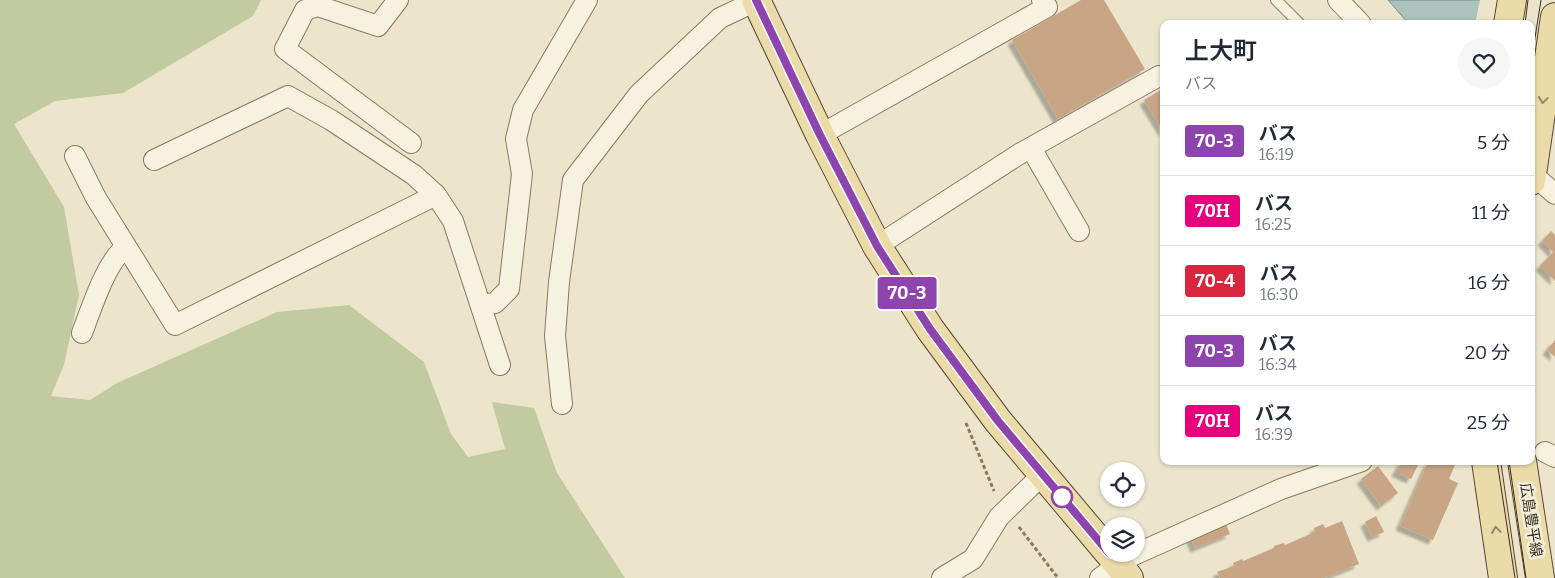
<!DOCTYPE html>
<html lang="ja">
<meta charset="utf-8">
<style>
:root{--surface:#fff;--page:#f6f6f7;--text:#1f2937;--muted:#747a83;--line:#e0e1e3}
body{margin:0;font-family:Bitter,"Noto Sans JP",serif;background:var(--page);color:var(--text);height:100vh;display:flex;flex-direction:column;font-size:19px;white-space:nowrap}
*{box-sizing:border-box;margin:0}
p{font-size:16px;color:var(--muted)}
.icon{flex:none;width:28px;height:28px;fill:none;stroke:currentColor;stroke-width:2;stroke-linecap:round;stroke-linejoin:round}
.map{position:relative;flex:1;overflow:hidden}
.details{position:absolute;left:1160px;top:20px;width:375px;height:445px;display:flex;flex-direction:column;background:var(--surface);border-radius:10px;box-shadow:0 1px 4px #0004}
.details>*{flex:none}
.badge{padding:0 10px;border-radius:4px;font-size:18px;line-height:32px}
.controls{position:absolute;left:1100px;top:462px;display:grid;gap:10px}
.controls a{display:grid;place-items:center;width:45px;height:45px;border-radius:50%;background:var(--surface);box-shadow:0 1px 4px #0004;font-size:25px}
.map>.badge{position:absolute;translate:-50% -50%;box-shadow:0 0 0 2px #fff}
.round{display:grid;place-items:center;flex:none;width:52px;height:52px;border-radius:26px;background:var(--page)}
.head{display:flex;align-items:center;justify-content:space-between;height:85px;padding:0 25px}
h1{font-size:24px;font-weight:600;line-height:38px}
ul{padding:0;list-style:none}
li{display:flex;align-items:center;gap:15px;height:70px;padding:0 25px;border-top:1px solid var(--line)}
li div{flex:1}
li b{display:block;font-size:19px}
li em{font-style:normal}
li .badge{min-width:55px;font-weight:700;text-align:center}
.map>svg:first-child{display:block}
</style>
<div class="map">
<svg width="1555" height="578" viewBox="0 0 1555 578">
<defs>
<filter id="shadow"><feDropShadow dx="-4.5" dy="4.5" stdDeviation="1" flood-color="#0004"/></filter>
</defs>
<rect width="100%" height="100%" fill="#ece5cc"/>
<!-- green -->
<path fill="#c2caa0" d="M0 0H261L253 16 123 93 55 101 14 124 64 207 79 295 64 365 51 396 90 400 117 383 277 312 349 305 424 362 451 434 468 457 505 449 492 402 534 408 557 473 625 578H0Z"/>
<!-- water -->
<path fill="#abc2bd" stroke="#72908b" d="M1388 0H1481L1508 24H1409Z"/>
<!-- pier -->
<path fill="#ece5cc" d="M1480 0H1484L1511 24H1475Z"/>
<!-- building -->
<path fill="#c7a585" filter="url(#shadow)" d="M1081 0H1104L1145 69 1058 119 1012 40Z
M1164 88V133L1144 100Z
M1551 231 1555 235V281L1540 266 1553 252 1542 241Z
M1555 340V357L1547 350Z
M1402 461H1420L1411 479 1396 472Z
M1432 461H1448L1455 465 1449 479 1458 483 1433 540 1400 526 1428 462 1432 463Z
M1378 466 1398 493 1381 506 1361 479Z
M1376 516 1384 532 1372 537 1365 522Z
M1342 521 1359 564 1324 578H1220L1217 572 1234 566 1233 563 1242 559 1243 561 1274 548V546L1284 543 1285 545 1315 532 1314 528 1323 524 1325 528Z
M1225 522 1230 534 1195 548 1190 536Z"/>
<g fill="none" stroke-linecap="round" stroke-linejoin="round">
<defs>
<path id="lane" d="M1276 0 1300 24"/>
<path id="street" d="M398 0 378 26 318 6 305 10 285 49 411 143
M1338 0 1361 24
M820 135 1047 7 1042 0
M1031 148 1079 231
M75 156 96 198 175 325 436 195
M154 160 288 96 331 120 414 175 436 195 453 221 500 365
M1531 173 1555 194
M877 246 1021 153 1159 76
M481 305 495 303 509 289 522 174 516 139 523 110 587 0
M82 333C91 310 106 261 126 247
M562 404 555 336 559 282 573 180 639 94 720 18 756 1
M1545 452 1555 457
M942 578 973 559 999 517 1043 474
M1100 578 1127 558 1281 489 1362 461"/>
<path id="primary" d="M756 0 820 135 877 246 930 329 998 421 1109 553
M1508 24 1512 0
M1531 181 1555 17
M1486 461 1503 578
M1522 461 1540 578
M1110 554 1129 578"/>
</defs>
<!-- lane casing -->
<use href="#lane" stroke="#887961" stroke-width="12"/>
<!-- street casing -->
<use href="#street" stroke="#887961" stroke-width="22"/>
<!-- primary casing -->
<use href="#primary" stroke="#574734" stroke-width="30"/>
<!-- path -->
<path stroke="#887961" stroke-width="3" stroke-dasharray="4 2.5" stroke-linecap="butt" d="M966 423 994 491
M1019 527 1058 578"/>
<!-- lane -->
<use href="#lane" stroke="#f7f2df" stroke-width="10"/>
<!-- street -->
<use href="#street" stroke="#f7f2df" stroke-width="20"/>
<!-- primary -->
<use href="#primary" stroke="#ebdba8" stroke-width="28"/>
<!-- tram -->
<path stroke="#3a3023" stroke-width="1" d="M1525 24 1528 0
M1531 63 1541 0
M1497 461 1515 578
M1509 461 1526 578"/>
</g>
<!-- one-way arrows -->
<defs><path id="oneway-chevron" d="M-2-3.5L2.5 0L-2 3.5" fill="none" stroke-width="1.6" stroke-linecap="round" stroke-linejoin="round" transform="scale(1.25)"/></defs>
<g stroke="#928666">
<use href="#oneway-chevron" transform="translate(1543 100) rotate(98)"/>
<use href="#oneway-chevron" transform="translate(1496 530) rotate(-98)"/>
</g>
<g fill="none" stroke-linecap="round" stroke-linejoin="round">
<defs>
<path id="line" d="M756 0 820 135 877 246 930 329 998 421 1109 553"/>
</defs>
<!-- line casing -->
<use href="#line" stroke="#fff" stroke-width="11"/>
<!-- line -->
<use href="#line" stroke="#8e44ad" stroke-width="8"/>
</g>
<!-- markers -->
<circle fill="#fff" stroke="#8e44ad" stroke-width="2.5" cx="1062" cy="497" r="10"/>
<g text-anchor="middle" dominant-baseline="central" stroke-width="5" stroke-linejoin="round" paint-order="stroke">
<!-- street labels -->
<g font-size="15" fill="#3a3023" stroke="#f4efdb">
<text transform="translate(1531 520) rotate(81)">広島豊平線</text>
</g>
</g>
</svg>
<div class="controls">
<a><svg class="icon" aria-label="locate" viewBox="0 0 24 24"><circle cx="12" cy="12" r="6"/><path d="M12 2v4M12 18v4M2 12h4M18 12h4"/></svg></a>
<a><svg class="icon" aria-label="layers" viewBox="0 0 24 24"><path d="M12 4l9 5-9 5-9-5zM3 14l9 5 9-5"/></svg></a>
</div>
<b class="badge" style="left:907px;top:293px;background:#8e44ad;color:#fff">70-3</b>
<section class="details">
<div class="head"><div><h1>上大町</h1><p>バス</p></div><a class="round"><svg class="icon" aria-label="heart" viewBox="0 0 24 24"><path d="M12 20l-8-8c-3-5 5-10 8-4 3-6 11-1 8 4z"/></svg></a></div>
<ul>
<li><span class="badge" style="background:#8e44ad;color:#fff">70-3</span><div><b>バス</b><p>16:19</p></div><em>5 分</em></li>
<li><span class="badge" style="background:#e6007e;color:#fff">70H</span><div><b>バス</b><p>16:25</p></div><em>11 分</em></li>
<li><span class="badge" style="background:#d7263d;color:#fff">70-4</span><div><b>バス</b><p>16:30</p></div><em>16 分</em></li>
<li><span class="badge" style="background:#8e44ad;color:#fff">70-3</span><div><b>バス</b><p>16:34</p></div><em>20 分</em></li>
<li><span class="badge" style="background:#e6007e;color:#fff">70H</span><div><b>バス</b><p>16:39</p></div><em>25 分</em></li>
</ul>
</section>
</div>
